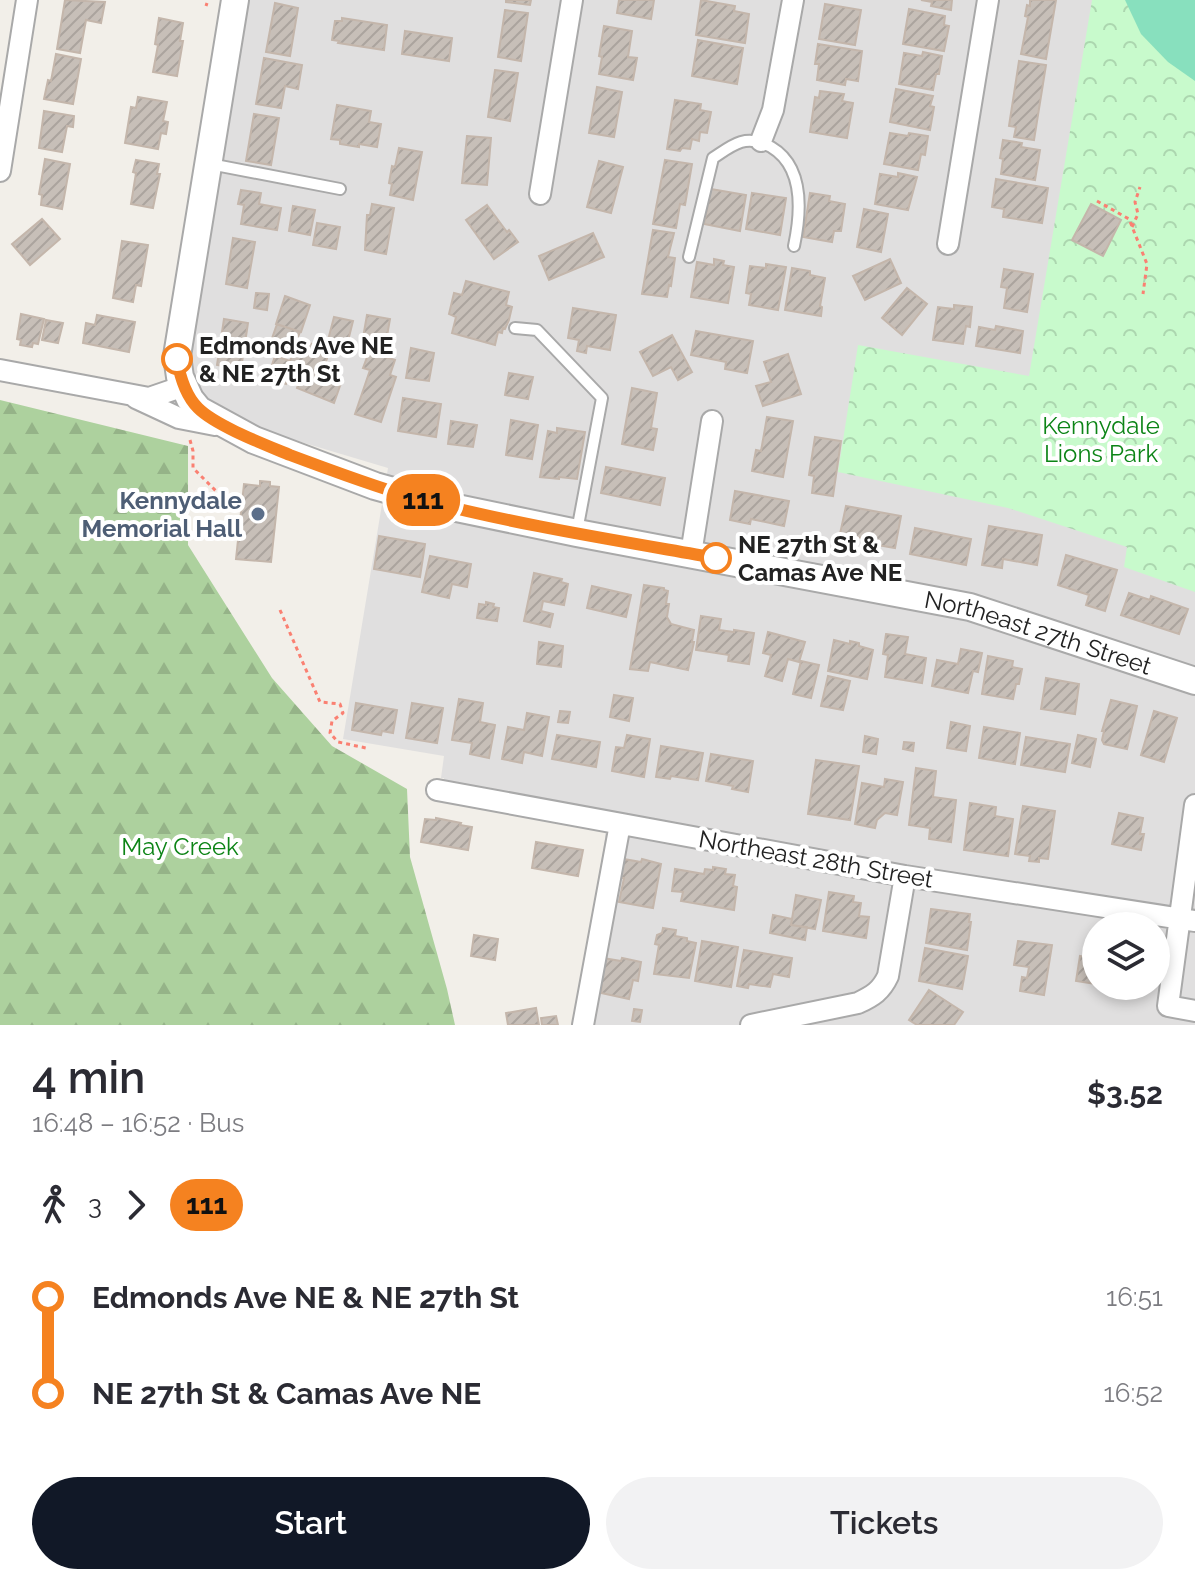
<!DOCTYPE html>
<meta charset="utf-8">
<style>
:root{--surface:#fff;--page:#f2f2f3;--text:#2b2b33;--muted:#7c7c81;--accent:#111827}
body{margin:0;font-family:Raleway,sans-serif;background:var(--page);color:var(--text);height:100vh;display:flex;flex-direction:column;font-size:30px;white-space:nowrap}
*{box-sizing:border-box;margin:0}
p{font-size:26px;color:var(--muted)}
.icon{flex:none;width:44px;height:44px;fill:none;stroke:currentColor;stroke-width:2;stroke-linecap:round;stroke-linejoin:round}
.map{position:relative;height:1025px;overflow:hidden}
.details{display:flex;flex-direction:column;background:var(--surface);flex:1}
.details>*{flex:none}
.badge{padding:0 16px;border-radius:26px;font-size:28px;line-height:52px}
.tools{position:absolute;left:1082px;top:912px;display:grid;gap:16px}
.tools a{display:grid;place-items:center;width:88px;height:88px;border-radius:50%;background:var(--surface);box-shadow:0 4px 12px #0003;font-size:40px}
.map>.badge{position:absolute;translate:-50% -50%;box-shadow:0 0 0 4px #fff}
.legs{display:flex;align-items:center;gap:12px;height:88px;padding:0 32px;font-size:26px}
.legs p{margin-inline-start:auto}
.overview{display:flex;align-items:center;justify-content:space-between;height:136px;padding:0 32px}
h1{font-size:44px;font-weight:600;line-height:60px}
.cta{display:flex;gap:16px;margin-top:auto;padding:16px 32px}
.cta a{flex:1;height:92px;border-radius:48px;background:var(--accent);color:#fff;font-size:32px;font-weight:600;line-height:92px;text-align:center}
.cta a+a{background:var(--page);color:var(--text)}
ul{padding:0 32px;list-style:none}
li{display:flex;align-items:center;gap:28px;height:96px;font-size:30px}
li i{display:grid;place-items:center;width:12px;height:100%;margin:0 10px;background:currentColor}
li i::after{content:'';width:20px;height:20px;margin:-10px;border:6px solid;border-radius:50%;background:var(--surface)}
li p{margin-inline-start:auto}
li:first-child i{background:linear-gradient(#0000 50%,currentColor 0)}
li:last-child i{background:linear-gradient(currentColor 50%,#0000 0)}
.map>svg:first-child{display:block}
</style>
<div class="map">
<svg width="1195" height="1025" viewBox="0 0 1195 1025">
<defs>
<pattern id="forest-firs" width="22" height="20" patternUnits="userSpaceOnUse" patternTransform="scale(2)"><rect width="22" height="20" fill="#add19e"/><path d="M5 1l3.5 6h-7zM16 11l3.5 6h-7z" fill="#95b388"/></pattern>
<pattern id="park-crowns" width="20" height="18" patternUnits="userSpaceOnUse" patternTransform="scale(2)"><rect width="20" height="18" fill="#c8facc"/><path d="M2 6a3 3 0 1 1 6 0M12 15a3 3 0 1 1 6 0" fill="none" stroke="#acd6af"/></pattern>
<pattern id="building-hatch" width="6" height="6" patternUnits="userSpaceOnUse" patternTransform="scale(2)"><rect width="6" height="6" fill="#c7bfb8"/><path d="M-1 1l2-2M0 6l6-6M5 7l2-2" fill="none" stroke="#aba49e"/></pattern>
</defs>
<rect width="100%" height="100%" fill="#f2efe9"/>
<!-- residential -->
<path fill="#e0dfdf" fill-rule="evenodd" d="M231 0H1195V1025H573L605 839 606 815 443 786 444 778H441L444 756 343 739 388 468 164 401ZM1096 926H1156V986H1096Z"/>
<!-- forest -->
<path fill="url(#forest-firs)" d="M0 400 188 446V545L272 678 332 746 407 789 410 857 447 989 455 1025H0Z"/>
<!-- park -->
<path fill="url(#park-crowns)" d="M1092 0H1195V592L1124 567 1127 547 1008 508 838 472 858 345 1029 376Z"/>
<!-- pitch -->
<path fill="#88e0be" d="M1125 0H1195V81L1168 62 1141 34Z"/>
<!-- building -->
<path fill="url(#building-hatch)" stroke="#c4b6ab" stroke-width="2" d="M65 0 105 2 101 23 86 20 80 53 57 49Z
M506 0H531L530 5 506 2Z
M619 0H654L651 19 617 13Z
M701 0 735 6 734 11 749 14 745 43 696 35Z
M921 0H952L951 10 931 6 932 2Z
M1030 0H1056L1046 59 1021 54 1028 17 1025 16 1027 5 1030 6Z
M275 3 298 8 290 56 266 52Z
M825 4 861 10 855 45 819 39Z
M909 9 945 16 944 25 949 26 944 51 903 44Z
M505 10 528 13 521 61 498 57Z
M159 18 183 23 180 41H183L177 76 153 72 158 45 155 44Z
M342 18 387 25 384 50 338 43 339 41 332 40 335 21H342Z
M604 26 632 31 628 57 637 58 633 80 599 74 602 57 599 56Z
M405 31 452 38 449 61 402 54Z
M698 40 743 48 737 84 692 76Z
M818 44 862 51 858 81 846 79 845 85 817 80 819 64H815Z
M923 52 942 56 939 74H936L933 90 899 84 904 53 922 56Z
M56 54 81 59 73 104 44 99 48 80 51 81Z
M264 58 302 65 298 89 285 86 281 108 256 104Z
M1019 61 1046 65 1034 140 1014 137 1016 127 1009 126Z
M495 70 518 73 510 121 488 117Z
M597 87 622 92 614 137 589 133Z
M896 89 933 96 930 106 934 107 930 130 890 122Z
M820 91 844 94 842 101 853 103 847 138 810 132 815 97 819 98Z
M138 97 167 102 163 121 168 122 166 134 161 133 158 149 125 143 131 107 136 108Z
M675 100 701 104 700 110 711 112 707 133 700 132 699 141 692 139 690 149 682 148 680 151 667 149Z
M337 105 371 111 369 122 381 124 377 147 359 144V147L340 144V140L331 139Z
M44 111 74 116 73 127 67 126 62 152 39 148Z
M254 114 279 118 271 165 246 161Z
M890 133 908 136 909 133 928 136 925 155 921 154 918 170 884 164Z
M467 136 491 138 487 185 462 183Z
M1003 140 1022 143 1021 147 1040 150 1035 180 1001 174 1003 159 1000 158Z
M399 148 422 152 413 200 390 195 392 184 389 183 392 166 395 167Z
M45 159 70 164 62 209 41 205 42 195 39 194Z
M136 160 159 164 157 174H160L153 208 131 204 136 173 133 172Z
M665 160 692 164 685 205 680 204 676 228 653 224Z
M599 161 623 167 611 213 587 207Z
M898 173 917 177 908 210 875 204 880 174 898 177Z
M996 179 1048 188 1042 223 1003 217 1004 209 992 207Z
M711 189 746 195 740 231 704 224Z
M241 190 261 193 259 204 281 208 277 230 241 224 244 205 238 204Z
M752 193 786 198 780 235 746 229Z
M810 193 830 196 829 201 845 204 841 231H834L832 242 803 237Z
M372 204 394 208 386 254 365 250 367 215H370Z
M1091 204 1121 220 1103 256 1072 240Z
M487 205 507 232 509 230 518 242 494 259 466 220Z
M293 206 315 210 310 235 289 231Z
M864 209 888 214 881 252 857 247Z
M42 219 60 239 30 265 12 244Z
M317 223 340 227 336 249 313 245Z
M653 230 674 233 668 257 675 258 671 286 669 285 667 297 642 294Z
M593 233 604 257 549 280 539 256Z
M233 238 255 242 247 288 226 284Z
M122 241 148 245 141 286 136 285 133 302 113 298Z
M714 259 724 261 723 265 734 267 728 303 691 297 697 262 714 265Z
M890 259 901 283 865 300 853 276Z
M766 264 786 267 778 310 749 305 751 294 746 293 750 266 766 268Z
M792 268 810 271V275L825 278 820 306 822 307 821 316 785 310Z
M1004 269 1033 274 1027 312 1004 308 1007 288 1001 287Z
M466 281 509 292 506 305 512 307 509 320 505 329 503 328 502 333 498 332 495 345 452 333 456 317 449 314 454 293 462 295Z
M907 288 927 304 902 335 882 318Z
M256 293 269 294 267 310 254 308Z
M285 296 310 305 301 332 276 324Z
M954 305 972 307 970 327 966 326 963 344 933 340 938 307 954 309Z
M573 308 616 315 610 350 587 346 586 353 577 351 579 340 568 338Z
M21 314 44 319 38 344 33 343 32 347 20 345 21 340 17 339Z
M97 315 135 322 129 352 83 343 86 323 95 325Z
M367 315 390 319 384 353 361 349Z
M334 317 353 321 346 349 327 344Z
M224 319 248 323 241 369 217 365Z
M46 320 63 323 58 343 42 340Z
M277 324 300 332 297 339 330 350 322 373 342 380 334 403 297 388 298 385 287 381 286 384 268 377 275 356 290 361 292 355 269 347Z
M996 326 1023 331 1020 353 976 346 979 327 995 330Z
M696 331 753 341 747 373 725 369 726 362 691 355Z
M672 335 692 372 678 380 671 367 653 376 640 352Z
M411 348 434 353 429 381 406 378Z
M369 352 395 360 390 375 396 377 381 422 355 414 370 370 363 368Z
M788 354 801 394 763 406 756 386 771 382 764 362Z
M509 373 533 377 528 399 505 395Z
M632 388 657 393 651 428 657 429 653 450 622 444Z
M403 398 441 404 436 437 398 431Z
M767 417 793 421 783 477 752 471 756 450 761 451Z
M511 420 538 425 532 459 506 455Z
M451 421 477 425 473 447 448 444Z
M557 428 585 432 577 479 559 477V479L540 477 548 431 557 433Z
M815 437 841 441 833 496 812 493 814 476 809 475Z
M606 467 665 478 660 505 601 493Z
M260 481 270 482V486L279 487 271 562 236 559 244 484 260 486Z
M735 491 789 501 784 526 751 519 750 524 730 520Z
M846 506 901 516 895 548 866 543 867 539 840 534Z
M989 526 1042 535 1037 565 1003 559 1002 568 982 565Z
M915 528 971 539 966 565 910 554Z
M379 536 425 544 420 577 374 569Z
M1066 555 1117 570 1105 611 1086 605 1089 595 1058 585Z
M430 556 471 564 467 587 452 584 449 598 422 592Z
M534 573 562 579 561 582 568 584 564 605 543 601 541 611 553 614 550 627 524 621Z
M644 585 664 588V590L668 591 666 604H669L667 617 671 624 694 630 692 642H694L688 670 650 662 648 671 630 669Z
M592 586 631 595 626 617 587 608Z
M1129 593 1150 600 1151 596 1188 609 1179 634 1121 615Z
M486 602 494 604 493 607 499 608 497 621 477 618 479 604 486 605Z
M701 616 721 619 719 630 734 632V630L754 633 749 664 728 661 729 655 696 650Z
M768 632 805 642 799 662 788 659 782 681 765 676 771 655 763 653Z
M886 634 908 637 905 654 926 658 922 683 885 677 888 655 883 654Z
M834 640 850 644V641L859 643V646L873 650 867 679 828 671Z
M539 642 563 646 561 667 537 664Z
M961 649 982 653 978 672 973 671 968 693 932 686 937 660 958 664Z
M988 656 1013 661 1012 667 1022 669 1019 684H1016L1013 699 982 694Z
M801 661 819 665 811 698 793 694Z
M828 676 850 681 843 710 821 706Z
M1046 678 1079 684 1075 714 1041 709Z
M614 695 633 698 629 721 610 717Z
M459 699 483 703 480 722 495 725 489 758 470 754 472 743 452 740Z
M1111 700 1137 706 1127 749 1104 744 1102 740 1104 731H1102Z
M356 703 397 710 393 733 382 731 381 735 352 730Z
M412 703 443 708 437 743 406 738Z
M560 711 570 712 568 723 558 722Z
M1154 711 1177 718 1164 762 1141 755Z
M527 713 549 717 542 756 524 752 522 763 502 759 508 727 524 730Z
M951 722 970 726 966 751 947 748Z
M984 727 1020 733 1015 764 979 758Z
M557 735 600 742 596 767 552 759Z
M627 735 650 739 644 777 612 771 616 747 624 748Z
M1078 735 1096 739 1090 767 1072 763Z
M865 736 878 739 876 754 863 752Z
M1026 737 1070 744 1065 772 1021 765Z
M904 742 914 743 913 751 903 749Z
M661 746 703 753 698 780 671 776 670 779 656 777Z
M711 754 753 761 748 792 732 789 733 786 706 781Z
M816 760 859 766 850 820 808 814Z
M916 768 936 771 933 797 956 800 951 842 929 839 930 828 909 825Z
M885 779 903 782 897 815 885 813 877 820 875 828 855 824 862 783 884 787Z
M970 803 996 807 995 816 1013 819 1008 856 964 850Z
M1023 806 1055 811 1048 859 1039 858V862L1029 861 1030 856 1015 854Z
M1119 813 1143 818 1140 834H1144L1141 850 1112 844Z
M436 818 461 823 460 825 472 827 468 850 421 842 425 819 436 820Z
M536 842 583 850 578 876 532 868Z
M624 859 641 862 642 859 661 864 653 908 619 902 624 878H621Z
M713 867 726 869 725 874 735 875 733 886 737 887 734 910 681 901 683 892 672 891 675 869 704 874 705 869 713 870Z
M829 892 854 896 853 902 861 903 859 916 869 917 866 938 823 931Z
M796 895 821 900 815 929 791 925Z
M931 909 970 914 969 922H971L967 950 926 943Z
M773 915 792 919 791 925 807 927 805 940 770 933Z
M663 928 676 930 675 936 687 938V941L696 943 689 978 654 974 659 945 655 944 657 935 662 933Z
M474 935 498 939 495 960 471 956Z
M702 941 738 947 731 987 695 981Z
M1018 941 1052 945 1044 995 1020 991 1022 977 1027 978 1029 967 1014 965Z
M925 948 968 956 962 989 919 981Z
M744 950 792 958 789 977 773 974 770 987 749 984 748 988 737 986Z
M1080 956 1096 959V984L1076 981Z
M603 958 621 961 622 958 641 962 638 981 633 980 629 999 601 993 602 985 599 984Z
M929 990 963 1012 954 1025H917L909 1020Z
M536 1008 539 1025H508L506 1013Z
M634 1009 642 1010 640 1022 632 1021Z
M556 1016 558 1025H542L541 1018Z"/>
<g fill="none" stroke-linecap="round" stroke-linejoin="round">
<defs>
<path id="service" d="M210 164 340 189
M689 257 713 158C721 153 731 145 741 142 752 139 762 142 771 147 805 167 801 213 794 246
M515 328 537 330 602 398 577 531"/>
<path id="minor" d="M761 141 773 110 793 0
M0 171 27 0
M540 194 572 0
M948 244 988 0
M0 370 149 398 184 386
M136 398 179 418 215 425
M691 554 712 421
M437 790 905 876 1195 921
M1195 805 1168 1006 1195 1011
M583 1025 620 824
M751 1025 858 1003C873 996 881 991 888 976L905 876"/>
<g id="tertiary">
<path id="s1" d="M235 0 177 356 180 377 190 399 199 410 254 440 375 486 447 506 577 533 970 607 1195 681"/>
</g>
</defs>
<!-- service casing -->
<use href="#service" stroke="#a9a9a9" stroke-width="14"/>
<!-- minor casing -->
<use href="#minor" stroke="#a9a9a9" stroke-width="24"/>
<!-- tertiary casing -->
<use href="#tertiary" stroke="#a9a9a9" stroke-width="30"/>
<!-- path -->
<path stroke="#fa8072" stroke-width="3" stroke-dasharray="4 4" stroke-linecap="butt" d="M206 6 207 3
M1097 201 1129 219 1147 264 1143 294
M1132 227 1138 214 1135 202 1140 187
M190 440 193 451V468L221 496
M280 610 320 702 340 704 343 713 332 721 330 733 338 742 366 748"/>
<!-- service -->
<use href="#service" stroke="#fff" stroke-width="10"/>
<!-- minor -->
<use href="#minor" stroke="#fff" stroke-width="20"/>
<!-- tertiary -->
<use href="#tertiary" stroke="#fff" stroke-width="26"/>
</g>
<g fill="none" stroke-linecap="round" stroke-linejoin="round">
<defs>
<path id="line-1" d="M177 359C180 377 185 395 198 408 216 426 266 445 290 455 330 470 370 485 411 497 511 524 614 540 716 558"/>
</defs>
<!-- line-1 casing -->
<use href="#line-1" stroke="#fff" stroke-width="18"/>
<!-- line-1 -->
<use href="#line-1" stroke="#f58220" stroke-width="12"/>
</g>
<!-- markers -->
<g fill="#fff" stroke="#f58220" stroke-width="4">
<circle cx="177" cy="359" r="14"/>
<circle cx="716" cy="558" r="14"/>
</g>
<circle fill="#5c6f8a" stroke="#fff" stroke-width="3" cx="258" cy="514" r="8"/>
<g text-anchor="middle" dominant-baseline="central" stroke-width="8" stroke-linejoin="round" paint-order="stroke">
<!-- stop labels -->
<g font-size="24" font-weight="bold" fill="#222" stroke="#fff" text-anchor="start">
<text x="199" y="345">Edmonds Ave NE<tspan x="199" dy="28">&amp; NE 27th St</tspan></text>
<text x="738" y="544">NE 27th St &amp;<tspan x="738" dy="28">Camas Ave NE</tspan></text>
</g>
<!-- park labels -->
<g font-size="24" fill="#0c8416" stroke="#fff">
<text x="1101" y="425">Kennydale<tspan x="1101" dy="28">Lions Park</tspan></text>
<text x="180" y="846">May Creek</text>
</g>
<!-- service labels -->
<g font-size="24" font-weight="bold" fill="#4e5e75" stroke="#fff" text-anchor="end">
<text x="242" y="500">Kennydale<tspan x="242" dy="28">Memorial Hall</tspan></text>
</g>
<!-- street labels -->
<g font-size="24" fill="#222" stroke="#fff">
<text stroke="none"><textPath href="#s1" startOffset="1292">Northeast 27th Street</textPath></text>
<text transform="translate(816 859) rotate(10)">Northeast 28th Street</text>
</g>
</g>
</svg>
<div class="tools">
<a><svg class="icon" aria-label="layers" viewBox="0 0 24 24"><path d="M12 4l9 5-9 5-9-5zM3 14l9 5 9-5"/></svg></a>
</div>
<b class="badge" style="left:423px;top:500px;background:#f58220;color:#111">111</b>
</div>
<section class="details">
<div class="overview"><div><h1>4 min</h1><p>16:48 – 16:52 · Bus</p></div><b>$3.52</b></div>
<div class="legs"><svg class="icon" aria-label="walk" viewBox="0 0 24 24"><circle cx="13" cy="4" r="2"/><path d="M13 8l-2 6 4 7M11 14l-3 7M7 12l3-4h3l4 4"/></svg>3<svg class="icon" aria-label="forward" viewBox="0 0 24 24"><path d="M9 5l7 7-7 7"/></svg><b class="badge" style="background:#f58220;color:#111">111</b></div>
<ul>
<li><i style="color:#f58220"></i><b>Edmonds Ave NE &amp; NE 27th St</b><p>16:51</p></li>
<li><i style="color:#f58220"></i><b>NE 27th St &amp; Camas Ave NE</b><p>16:52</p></li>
</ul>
<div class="cta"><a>Start</a><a>Tickets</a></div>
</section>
